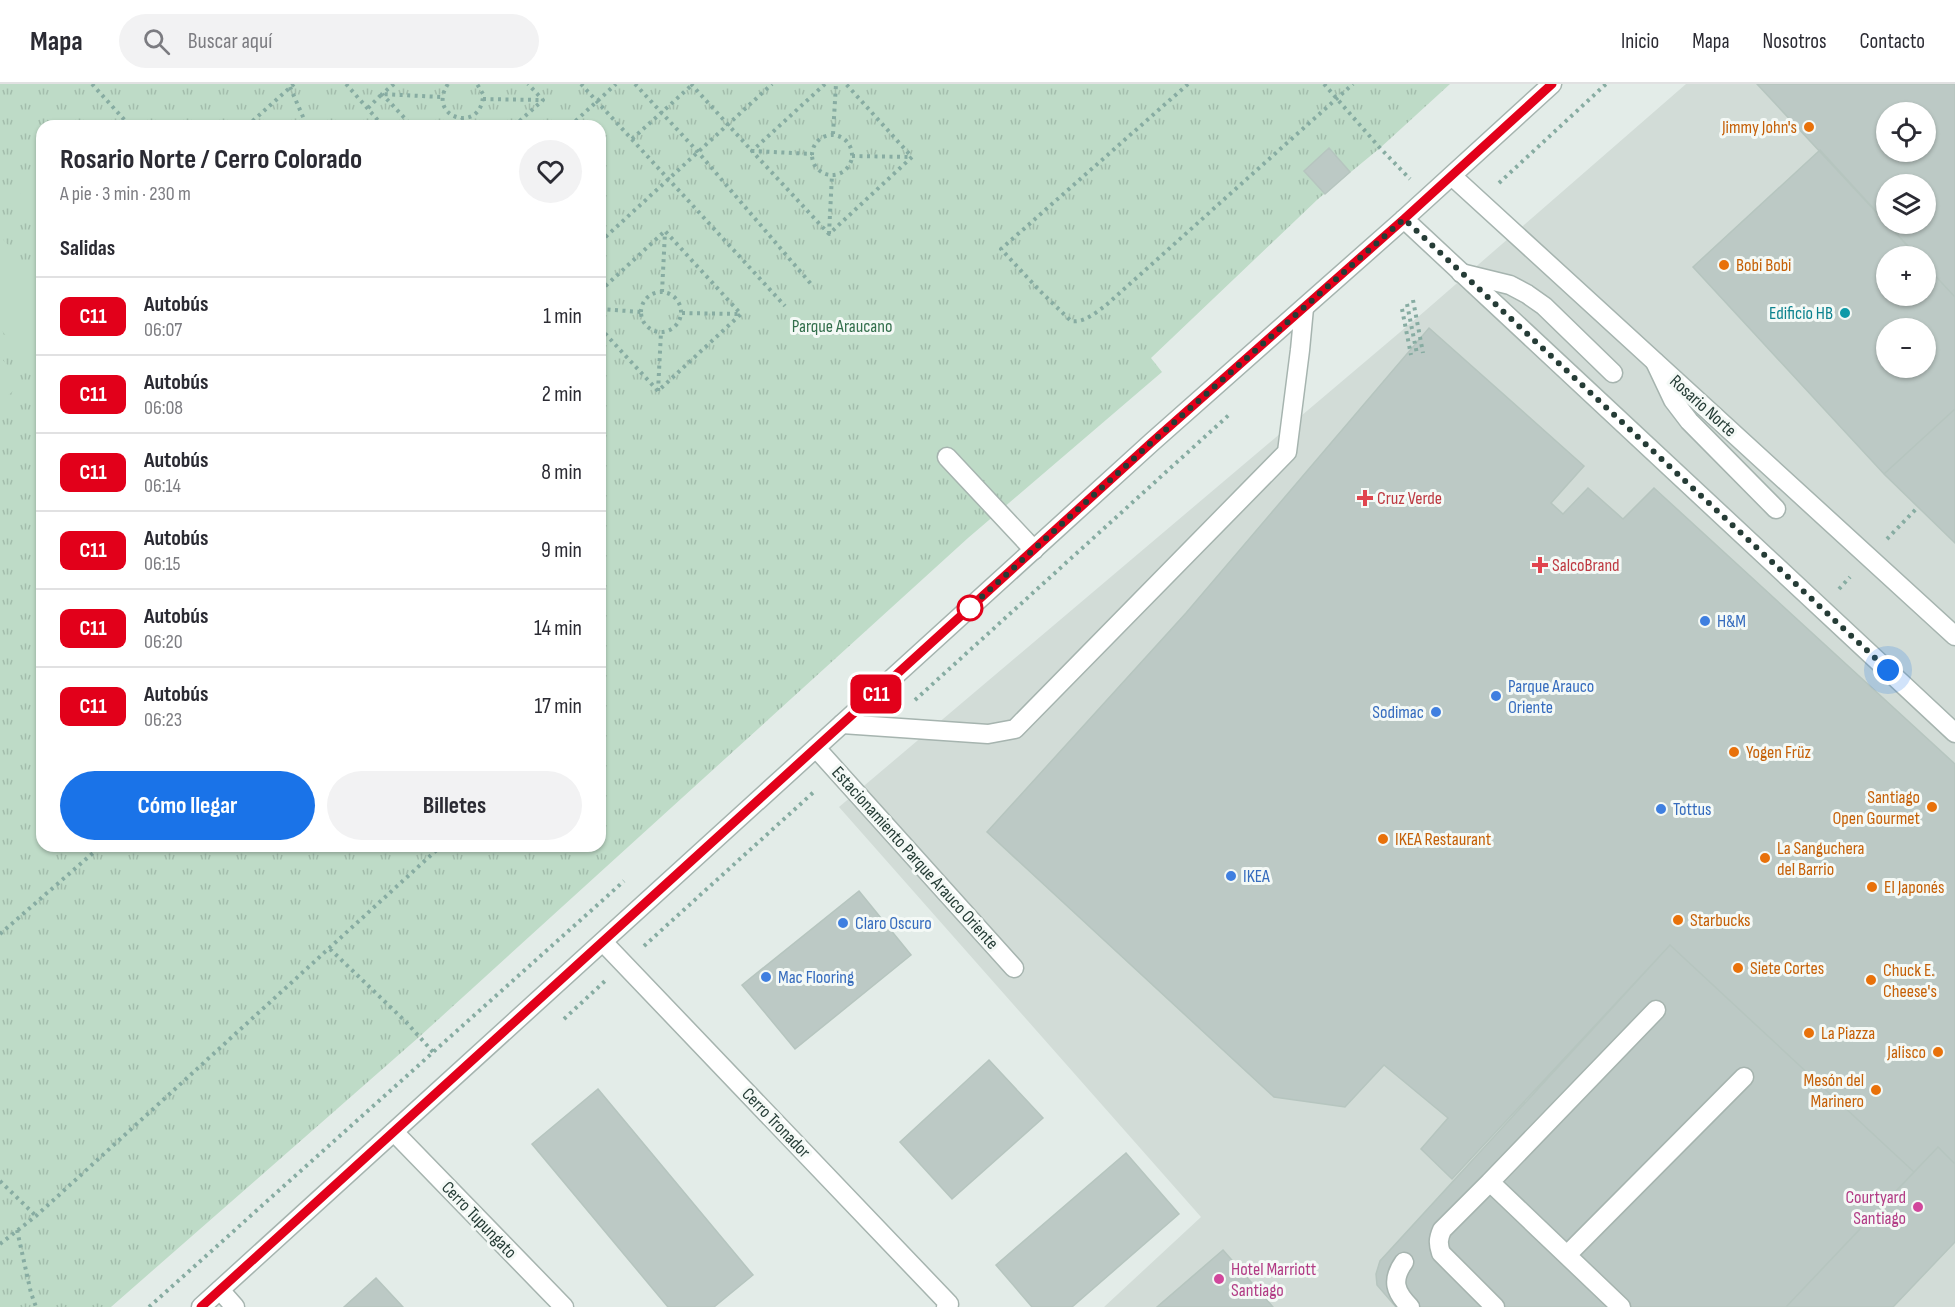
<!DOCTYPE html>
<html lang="es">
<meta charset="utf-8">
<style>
:root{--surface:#fff;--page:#f2f2f3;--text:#2b2b33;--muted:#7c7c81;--line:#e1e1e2;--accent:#1a73e8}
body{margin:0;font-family:"Sofia Sans Condensed",sans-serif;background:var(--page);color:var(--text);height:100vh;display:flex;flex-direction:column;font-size:22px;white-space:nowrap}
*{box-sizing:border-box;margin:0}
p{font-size:20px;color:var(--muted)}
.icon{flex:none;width:33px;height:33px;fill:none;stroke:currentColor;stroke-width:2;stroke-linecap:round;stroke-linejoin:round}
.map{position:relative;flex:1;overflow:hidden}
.details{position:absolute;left:36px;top:36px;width:570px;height:732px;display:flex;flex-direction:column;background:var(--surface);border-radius:18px;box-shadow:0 2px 4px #0004}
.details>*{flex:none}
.badge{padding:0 12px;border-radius:9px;font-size:21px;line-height:39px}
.controls{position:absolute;left:1876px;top:18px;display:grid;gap:12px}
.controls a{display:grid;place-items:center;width:60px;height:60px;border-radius:50%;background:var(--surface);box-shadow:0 2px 4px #0004;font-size:30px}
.you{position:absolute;width:30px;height:30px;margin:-15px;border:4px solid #fff;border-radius:50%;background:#1a73e8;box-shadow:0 0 0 9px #1a73e833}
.map>.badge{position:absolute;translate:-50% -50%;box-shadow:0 0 0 3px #fff}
h2{padding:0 24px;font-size:22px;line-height:54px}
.round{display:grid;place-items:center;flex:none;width:63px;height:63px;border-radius:32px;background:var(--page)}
.head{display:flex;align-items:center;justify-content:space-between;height:102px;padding:0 24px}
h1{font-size:28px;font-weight:700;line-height:45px}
.cta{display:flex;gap:12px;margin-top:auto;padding:12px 24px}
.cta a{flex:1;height:69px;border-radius:36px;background:var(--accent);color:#fff;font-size:24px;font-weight:700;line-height:69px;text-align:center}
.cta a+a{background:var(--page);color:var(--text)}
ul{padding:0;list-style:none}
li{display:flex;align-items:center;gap:18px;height:78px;padding:0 24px;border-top:2px solid var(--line)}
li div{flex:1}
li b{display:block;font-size:22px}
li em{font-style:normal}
li .badge{min-width:66px;font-weight:700;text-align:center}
header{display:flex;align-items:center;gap:36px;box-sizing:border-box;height:84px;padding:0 30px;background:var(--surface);border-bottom:2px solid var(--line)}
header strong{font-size:28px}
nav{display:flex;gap:33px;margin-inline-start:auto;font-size:21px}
.search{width:420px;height:54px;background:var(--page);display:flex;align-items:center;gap:15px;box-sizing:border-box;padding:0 21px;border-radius:33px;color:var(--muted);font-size:22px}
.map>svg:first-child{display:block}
</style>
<header>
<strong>Mapa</strong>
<div class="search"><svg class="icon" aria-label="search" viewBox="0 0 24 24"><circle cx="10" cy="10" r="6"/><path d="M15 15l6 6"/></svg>Buscar aquí</div>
<nav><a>Inicio</a><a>Mapa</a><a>Nosotros</a><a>Contacto</a></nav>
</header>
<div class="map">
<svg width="1955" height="1223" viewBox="0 0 1955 1223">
<defs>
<pattern id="grass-tufts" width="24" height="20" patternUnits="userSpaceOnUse" patternTransform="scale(1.5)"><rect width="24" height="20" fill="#bedbc7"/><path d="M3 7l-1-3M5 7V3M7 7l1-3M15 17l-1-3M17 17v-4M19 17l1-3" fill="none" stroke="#a3bdac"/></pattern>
</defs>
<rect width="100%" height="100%" fill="#e3ece8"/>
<!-- built -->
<path fill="#d2dcd7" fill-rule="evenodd" d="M1686 0H1955V1223H1104L1201 1133 839 723 1425 227ZM1887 28H1926V68H1887ZM1887 100H1926V140H1887ZM1887 172H1926V212H1887ZM1887 244H1926V284H1887Z"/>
<!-- grass -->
<path fill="url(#grass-tufts)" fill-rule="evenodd" d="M0 0H1450L1380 64 1318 115 1151 274 1162 288 968 454 419 953 111 1223H0ZM42 42H600V762H42Z"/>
<!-- pitch -->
<path fill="#bedbc7" d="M42 90V153L10 119Z
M0 152 42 199V280L36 285 0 245Z
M0 273 23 298 0 319Z"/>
<!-- building -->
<path fill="#bcc9c5" stroke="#b6c5bf" stroke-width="1.5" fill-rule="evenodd" d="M1757 0H1955V213L1926 182V172H1917ZM1887 28H1926V68H1887ZM1887 100H1926V140H1887Z
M1329 64 1350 88 1325 110 1304 87Z
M1820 66 1917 172H1887V212H1926V182L1955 213V325L1884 390 1693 183ZM1887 244H1926V284H1887Z
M1429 244 1584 382 1551 419 1563 430 1588 404 1623 435 1654 404 1955 680V1080L1938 1063 1914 1088 1670 861 1452 1095 1421 1065 1448 1034 1384 981 1345 1023 1274 1013 987 748 1186 529Z
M1955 325V459L1884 390Z
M859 807 911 871 795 965 742 901Z
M1670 861 1914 1088 1786 1223H1396L1377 1201 1376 1190 1380 1177Z
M989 976 1043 1034 952 1115 900 1058Z
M598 1005 753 1191 714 1223H668L532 1060Z
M1938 1063 1955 1080V1158L1893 1223H1786Z
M1126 1069 1179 1130 1072 1223H1032L996 1181Z
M1223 1166 1273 1223H1157Z
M376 1194 403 1223H344Z"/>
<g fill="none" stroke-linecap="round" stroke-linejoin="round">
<defs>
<path id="service" d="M1461 189 1510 201 1527 210 1544 222 1613 289
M1655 278 1673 316 1689 337 1776 425
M947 373 1034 466
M842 640 988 650 1015 645 1287 368 1300 266 1304 224
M816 664 1014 884
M1490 1098 1442 1146C1438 1155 1438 1160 1441 1169L1495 1223
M1567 1171 1744 993
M1404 1178C1391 1196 1395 1208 1410 1223
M1621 1223 1490 1098 1656 926"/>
<path id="minor" d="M1452 92 1955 552
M1404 135 1955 649
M603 858 949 1220 946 1223
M394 1048 564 1223
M220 1206 235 1223"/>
<path id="tertiary" d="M201 1223 1152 358 1404 135 1552 0"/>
</defs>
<!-- service casing -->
<use href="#service" stroke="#a6b4af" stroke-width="21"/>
<!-- minor casing -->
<use href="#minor" stroke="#a6b4af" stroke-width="21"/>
<!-- tertiary casing -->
<use href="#tertiary" stroke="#a6b4af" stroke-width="21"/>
<!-- path -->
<path stroke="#87aca2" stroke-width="4" stroke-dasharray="3 4.5" stroke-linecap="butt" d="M92 0 130 42
M346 0 383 42
M394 0 382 10 412 42
M448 0C425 34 483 51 483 10L477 0
M581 0 785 222
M635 0 698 68 811 200
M691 0 752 67 812 70
M825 0 752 67 829 150 912 73 846 0
M1188 0 1001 165 1040 207 1071 237C1084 239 1095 229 1105 222L1353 0
M1324 0 1380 64 1410 95
M290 3 307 42
M483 15 542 16
M368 24 382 10 442 13
M247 42 294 0
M462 42V34
M514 42 543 16 528 0
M570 42 616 0
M833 50 836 0
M812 71a20 20 0 1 1 40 0a20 20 0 1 1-40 0Z
M632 55 692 1
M852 72 912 73
M1499 99 1606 0
M829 150 832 91
M600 158 772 0
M600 207 665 147
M641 228a20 20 0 1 1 40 0a20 20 0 1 1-40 0Z
M662 208 665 148
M1413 216 1423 269
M1407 220 1417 270
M600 225 641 228
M1402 225 1411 271
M682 229 741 230
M600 244 658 307 741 230 665 147
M658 307 661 248
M600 322 605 317
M1887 455 1918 423
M1839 505 1850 493
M915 616 1231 329
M0 850 101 762
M644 862 816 706
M330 865 406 938 433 968
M564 935 605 897
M0 1097 36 1132
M17 1146 31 1209 36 1223
M0 1160 36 1132 441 762
M149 1223 624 797"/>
<!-- service -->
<use href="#service" stroke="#fff" stroke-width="18"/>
<!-- minor -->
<use href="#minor" stroke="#fff" stroke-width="18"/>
<!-- tertiary -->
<use href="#tertiary" stroke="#fff" stroke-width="18"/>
</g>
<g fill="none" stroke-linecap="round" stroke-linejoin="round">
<defs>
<path id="line" d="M201 1223 1152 358 1404 135 1552 0"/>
</defs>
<!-- line casing -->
<use href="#line" stroke="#fff" stroke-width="14"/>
<!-- line -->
<use href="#line" stroke="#e2001a" stroke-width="9"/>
<!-- walk -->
<path stroke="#253c36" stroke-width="6" stroke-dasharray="0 10.8" d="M970 524 964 529 1152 358 1404 135 1888 586"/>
</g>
<!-- markers -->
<g fill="#e8710a" stroke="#f4f9f6" stroke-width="2">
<circle cx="1809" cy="43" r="6"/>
<circle cx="1724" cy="181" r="6"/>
<circle cx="1734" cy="668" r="6"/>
<circle cx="1932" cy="723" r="6"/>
<circle cx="1383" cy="755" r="6"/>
<circle cx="1765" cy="774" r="6"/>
<circle cx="1872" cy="803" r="6"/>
<circle cx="1678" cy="836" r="6"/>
<circle cx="1738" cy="884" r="6"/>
<circle cx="1871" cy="896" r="6"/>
<circle cx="1809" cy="949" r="6"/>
<circle cx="1938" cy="968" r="6"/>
<circle cx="1876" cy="1006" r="6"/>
</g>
<circle fill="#0f9aa8" stroke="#f4f9f6" stroke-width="2" cx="1845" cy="229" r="6"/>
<g fill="#e0444e" stroke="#f4f9f6" stroke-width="2">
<path d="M1362 405h6v6h6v6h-6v6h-6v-6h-6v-6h6z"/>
<path d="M1537 472h6v6h6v6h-6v6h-6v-6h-6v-6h6z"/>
</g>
<circle fill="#fff" stroke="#e2001a" stroke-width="3" cx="970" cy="524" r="12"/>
<g fill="#3f7fe0" stroke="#f4f9f6" stroke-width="2">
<circle cx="1705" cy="537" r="6"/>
<circle cx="1496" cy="612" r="6"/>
<circle cx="1436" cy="628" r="6"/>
<circle cx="1661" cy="725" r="6"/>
<circle cx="1231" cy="792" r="6"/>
<circle cx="843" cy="839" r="6"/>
<circle cx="766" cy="893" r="6"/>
</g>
<g fill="#d1479c" stroke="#f4f9f6" stroke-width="2">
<circle cx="1918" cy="1123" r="6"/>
<circle cx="1219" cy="1195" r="6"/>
</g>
<g text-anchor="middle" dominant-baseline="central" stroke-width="6" stroke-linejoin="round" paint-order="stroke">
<!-- food labels -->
<g font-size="18" fill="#c56008" stroke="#f4f9f6" text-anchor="start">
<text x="1797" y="43" text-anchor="end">Jimmy John's</text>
<text x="1736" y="181">Bobi Bobi</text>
<text x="1746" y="668">Yogen Früz</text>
<text x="1920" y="713" text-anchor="end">Santiago<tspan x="1920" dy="21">Open Gourmet</tspan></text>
<text x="1395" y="755">IKEA Restaurant</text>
<text x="1777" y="764">La Sanguchera<tspan x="1777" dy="21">del Barrio</tspan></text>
<text x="1884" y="803">El Japonés</text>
<text x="1690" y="836">Starbucks</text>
<text x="1750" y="884">Siete Cortes</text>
<text x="1883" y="886">Chuck E.<tspan x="1883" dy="21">Cheese's</tspan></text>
<text x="1821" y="949">La Piazza</text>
<text x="1926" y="968" text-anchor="end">Jalisco</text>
<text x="1864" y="996" text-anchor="end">Mesón del<tspan x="1864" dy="21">Marinero</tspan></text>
</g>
<!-- culture labels -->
<g font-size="18" fill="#0d838f" stroke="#f4f9f6" text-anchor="end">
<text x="1833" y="229">Edificio HB</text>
</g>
<!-- park labels -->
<g font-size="18" fill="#336f4c" stroke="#f4f9f6">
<text x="842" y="242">Parque Araucano</text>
</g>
<!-- street labels -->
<g font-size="18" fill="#253c36" stroke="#f4f9f6">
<text transform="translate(1703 322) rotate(42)">Rosario Norte</text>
<text transform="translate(915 774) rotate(48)">Estacionamiento Parque Arauco Oriente</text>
<text transform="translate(776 1039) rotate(46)">Cerro Tronador</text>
<text transform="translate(479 1136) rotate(46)">Cerro Tupungato</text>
</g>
<!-- health labels -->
<g font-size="18" fill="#be3a42" stroke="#f4f9f6" text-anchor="start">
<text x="1377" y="414">Cruz Verde</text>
<text x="1552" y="481">SalcoBrand</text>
</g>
<!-- shop labels -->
<g font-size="18" fill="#366cbe" stroke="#f4f9f6" text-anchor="start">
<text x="1717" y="537">H&amp;M</text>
<text x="1508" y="602">Parque Arauco<tspan x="1508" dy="21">Oriente</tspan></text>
<text x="1424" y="628" text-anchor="end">Sodimac</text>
<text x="1673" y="725">Tottus</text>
<text x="1243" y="792">IKEA</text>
<text x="855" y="839">Claro Oscuro</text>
<text x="778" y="893">Mac Flooring</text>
</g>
<!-- hotel labels -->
<g font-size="18" fill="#b23c85" stroke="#f4f9f6" text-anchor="end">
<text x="1906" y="1113">Courtyard<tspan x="1906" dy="21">Santiago</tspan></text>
<text x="1231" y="1185" text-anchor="start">Hotel Marriott<tspan x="1231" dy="21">Santiago</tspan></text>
</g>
</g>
</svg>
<div class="controls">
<a><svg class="icon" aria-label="locate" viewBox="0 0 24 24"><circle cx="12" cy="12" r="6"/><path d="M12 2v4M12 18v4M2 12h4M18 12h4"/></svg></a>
<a><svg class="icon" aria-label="layers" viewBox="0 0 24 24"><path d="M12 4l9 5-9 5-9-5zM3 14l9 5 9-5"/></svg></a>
<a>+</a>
<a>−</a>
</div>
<div class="you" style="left:1888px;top:586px"></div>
<b class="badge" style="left:876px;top:610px;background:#e2001a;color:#fff">C11</b>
<section class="details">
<div class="head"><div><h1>Rosario Norte / Cerro Colorado</h1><p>A pie · 3 min · 230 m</p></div><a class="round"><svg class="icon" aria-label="heart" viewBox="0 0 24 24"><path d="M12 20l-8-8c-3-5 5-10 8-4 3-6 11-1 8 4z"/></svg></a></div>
<h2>Salidas</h2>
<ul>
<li><span class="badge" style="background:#e2001a;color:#fff">C11</span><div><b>Autobús</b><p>06:07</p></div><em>1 min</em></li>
<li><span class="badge" style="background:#e2001a;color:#fff">C11</span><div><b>Autobús</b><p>06:08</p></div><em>2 min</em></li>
<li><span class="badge" style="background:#e2001a;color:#fff">C11</span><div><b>Autobús</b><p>06:14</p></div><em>8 min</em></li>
<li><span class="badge" style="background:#e2001a;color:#fff">C11</span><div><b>Autobús</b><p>06:15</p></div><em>9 min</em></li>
<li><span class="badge" style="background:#e2001a;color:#fff">C11</span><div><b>Autobús</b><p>06:20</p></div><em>14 min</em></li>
<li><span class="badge" style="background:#e2001a;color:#fff">C11</span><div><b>Autobús</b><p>06:23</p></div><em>17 min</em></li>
</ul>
<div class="cta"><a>Cómo llegar</a><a>Billetes</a></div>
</section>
</div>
